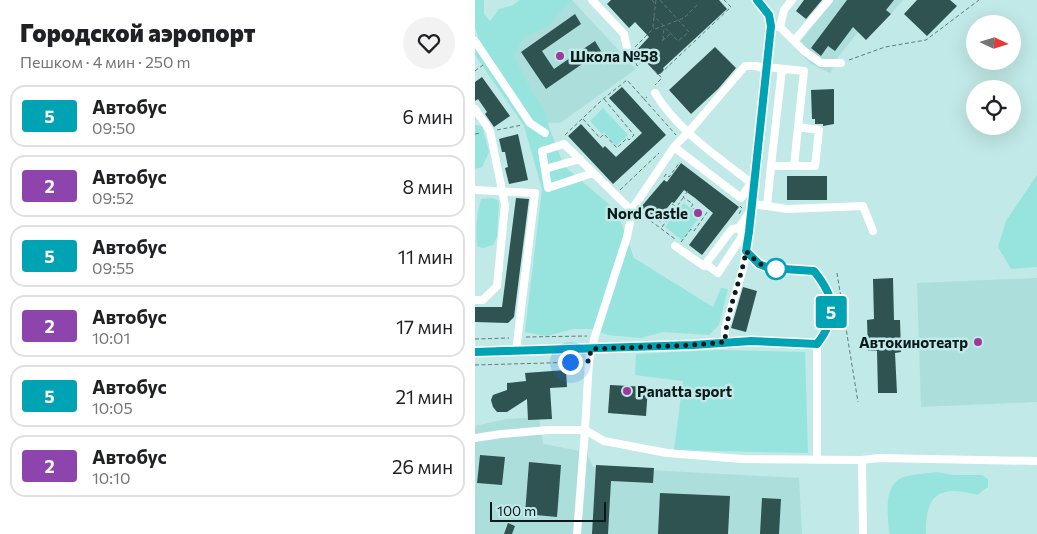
<!DOCTYPE html>
<html lang="ru">
<meta charset="utf-8">
<style>
:root{--surface:#fff;--page:#f2f2f2;--text:#202124;--muted:#757577;--line:#e0e0e0}
body{margin:0;font-family:Commissioner,sans-serif;background:var(--page);color:var(--text);height:100vh;display:flex;flex-direction:column;font-size:19px;white-space:nowrap}
*{box-sizing:border-box;margin:0}
p{font-size:16px;color:var(--muted)}
.icon{flex:none;width:28px;height:28px;fill:none;stroke:currentColor;stroke-width:2;stroke-linecap:round;stroke-linejoin:round}
.map{position:relative;flex:1;overflow:hidden}
.sheet{display:flex;flex-direction:column;background:var(--surface);width:475px}
.sheet>*{flex:none}
.badge{padding:0 10px;border-radius:4px;font-size:18px;line-height:32px}
.needle{width:32px;rotate:94deg}
.tools{position:absolute;left:491px;top:15px;display:grid;gap:10px}
.tools a{display:grid;place-items:center;width:55px;height:55px;border-radius:50%;background:var(--surface);box-shadow:0 5px 20px #0002;font-size:25px}
.scale{position:absolute;left:15px;bottom:12px;width:116px;box-sizing:border-box;padding-left:5px;border:2px solid #0b1a1a;border-top:0;font-size:14px;line-height:18px;white-space:nowrap;color:#0b1a1a;-webkit-text-stroke:4px #c1e9e7;paint-order:stroke}
.you{position:absolute;width:25px;height:25px;margin:-12px;border:4px solid #fff;border-radius:50%;background:#1a73e8;box-shadow:0 0 0 8px #1a73e833}
.map>.badge{position:absolute;translate:-50% -50%;box-shadow:0 0 0 2px #fff}
.round{display:grid;place-items:center;flex:none;width:52px;height:52px;border-radius:26px;background:var(--page)}
.overview{display:flex;align-items:center;justify-content:space-between;height:85px;padding:0 20px}
h1{font-size:24px;font-weight:800;line-height:38px}
ul{padding:0;list-style:none}
li{display:flex;align-items:center;gap:15px;height:62px;margin:0 10px 8px;padding:0 10px;border:2px solid var(--line);border-radius:15px}
li div{flex:1}
li b{display:block;font-size:19px}
li em{font-style:normal}
li .badge{min-width:55px;font-weight:700;text-align:center}
main{display:flex;flex:1;min-height:0}
.map>svg:first-child{display:block}
</style>
<main>
<section class="sheet">
<div class="overview"><div><h1>Городской аэропорт</h1><p>Пешком · 4 мин · 250 m</p></div><a class="round"><svg class="icon" aria-label="heart" viewBox="0 0 24 24"><path d="M12 20l-8-8c-3-5 5-10 8-4 3-6 11-1 8 4z"/></svg></a></div>
<ul>
<li><span class="badge" style="background:#00a3b4;color:#fff">5</span><div><b>Автобус</b><p>09:50</p></div><em>6 мин</em></li>
<li><span class="badge" style="background:#8e44ad;color:#fff">2</span><div><b>Автобус</b><p>09:52</p></div><em>8 мин</em></li>
<li><span class="badge" style="background:#00a3b4;color:#fff">5</span><div><b>Автобус</b><p>09:55</p></div><em>11 мин</em></li>
<li><span class="badge" style="background:#8e44ad;color:#fff">2</span><div><b>Автобус</b><p>10:01</p></div><em>17 мин</em></li>
<li><span class="badge" style="background:#00a3b4;color:#fff">5</span><div><b>Автобус</b><p>10:05</p></div><em>21 мин</em></li>
<li><span class="badge" style="background:#8e44ad;color:#fff">2</span><div><b>Автобус</b><p>10:10</p></div><em>26 мин</em></li>
</ul>
</section>
<div class="map">
<svg width="562" height="534" viewBox="0 0 562 534">
<rect width="100%" height="100%" fill="#c1e9e7"/>
<!-- built -->
<path fill="#acdedb" d="M97 0 161 69 85 123 62 122 12 42Z
M359 0H428L416 14 407 6 383 32 363 57 355 73 336 64 320 48Z
M562 278V402L446 407 442 283Z
M64 417 68 444 111 452 118 467 324 478 327 534H0V426L31 419Z"/>
<!-- green -->
<path fill="#97e3de" d="M0 0H9V14L15 21 24 9 36 6 45 0H98L88 9 74 25 48 38 39 56 57 92 69 108 74 127 89 166 142 211 159 258 238 307 246 288 253 289 244 325 234 335 188 332 166 338 133 335 116 329H99L71 336 50 332 67 189 49 126 0 55V43L4 41 0 27Z
M128 108 153 135 141 146 129 132 127 134 115 121Z
M0 125 7 126 14 152 7 167 0 169Z
M562 175V267L536 269 523 247 531 221Z
M18 198 24 201 22 237 18 245 8 248 2 246C0 229 2 215 6 199Z
M209 203 225 216 207 240 190 227Z
M243 350 330 352 333 453 199 450 208 381 160 375 161 354Z
M461 472 479 475H507L513 479V487L502 495C464 484 450 495 451 534H415L414 532C413 514 408 488 426 478 435 474 451 474 461 472Z"/>
<!-- building -->
<path fill="#2f5351" d="M136 0H244L252 9 188 68 189 70 183 75 161 51 174 37 160 22 154 28 132 4Z
M329 0H347L331 19 321 11Z
M372 0H419L411 10 416 14 391 40 378 27 360 51 353 46 346 56 336 48Z
M442 0H475L482 6 452 36 429 14Z
M100 14 106 24 67 51 79 69 120 41 126 51 71 89 46 52Z
M240 47 261 68 243 89 216 114 194 90Z
M7 77 35 116 19 127 10 114 12 112 3 99 0 101V82Z
M147 87 191 135 138 184 93 136 106 124 128 148 130 146 141 157 167 133 134 98Z
M359 89V124L348 126V124H340V119H337L336 90Z
M43 134 53 180 34 184 30 168 33 167 30 152H27L24 139Z
M206 163 264 207 227 255 214 245 238 213 220 198 209 190 199 203 197 202 189 212 191 214 185 222 166 207 189 180 192 182Z
M312 176H352V200H312Z
M41 198 54 199 39 317 33 323 0 322V307H27Z
M418 278 419 320H425L426 352 420 353 422 393H403L402 351H393L392 320 399 319 398 279Z
M268 287 282 291 271 332 256 328Z
M91 370 92 387 75 388 77 419 53 420 52 399 32 412H22L18 407 16 400 18 395 32 390V383L51 381 50 373Z
M135 385 173 387 171 416 133 413Z
M5 455 30 457 27 485 2 483Z
M54 462 86 465 82 517 50 514Z
M121 465 179 468 178 483 136 481 133 534H117Z
M185 493 255 496 253 534H183Z
M287 498 306 499 304 534H285Z
M33 523 40 526 37 534H29Z"/>
<g fill="none" stroke-linecap="round" stroke-linejoin="round">
<!-- path -->
<path stroke="#607b7a" stroke-width="1" stroke-dasharray="4 2.5" stroke-linecap="butt" d="M177 0 180 4
M181 0 179 16 203 41 214 32 185 0
M179 17 178 27 180 29 209 18 223 4
M188 40 189 28
M187 41 195 34
M160 47 179 28
M159 57 162 66 169 60 187 78 180 85
M374 60 410 47 451 40 504 0
M0 71 8 65
M185 74 256 7 249 0
M169 99 201 135
M108 119 125 138 129 134 142 148 152 138 154 140 159 135 129 99
M22 130 47 125
M0 134 6 133
M90 135 128 99 152 80 169 99 172 97
M189 177 191 174 194 177 205 162
M145 190 184 153
M213 191 208 197 218 204 216 207 228 216
M197 204 201 207
M165 213 200 239
M264 214 267 208 265 206
M187 227 208 198
M206 242 216 229 219 231 233 211
M362 273 383 402
M51 337 112 336
M0 339 34 338
M0 365 107 362"/>
<!-- minor -->
<path stroke="#fff" stroke-width="8" d="M117 0 149 34 153 53
M296 26 305 27 329 51 346 63H366
M305 27 309 10 317 0
M0 41 55 123 70 133
M319 41 354 0
M291 67 329 71 323 127
M180 93C203 131 242 156 276 183L266 198 199 147
M0 109 15 131 30 205 22 286 8 300H0
M296 166 307 69
M70 169 105 159
M118 173 73 188 67 151 89 144 157 211
M0 190 60 193 41 351
M277 204 292 206 296 166H340L344 130 323 127 319 166
M292 206 312 209 388 206 398 231
M200 246 229 266 257 229 264 228 274 213
M231 264 243 273 268 235 264 228
M250 342V328L268 269 274 232 296 26 294 15 282 0
M0 352 218 345 276 341 342 343C363 315 360 297 339 271L294 268 283 264 271 251
M0 438 26 434 73 430H110L129 441 192 453 267 459 387 460 388 534
M342 460V343
M387 460 404 458 562 461
M102 534 110 430 114 361 120 336 152 237 158 208 199 147 217 128 270 66H282L291 70"/>
</g>
<g fill="none" stroke-linecap="round" stroke-linejoin="round">
<defs>
<path id="line" d="M0 352 218 345 276 341 342 344C364 315 360 297 339 271L294 268 284 264 271 251 274 232 296 26 294 15 282 0"/>
</defs>
<!-- line casing -->
<use href="#line" stroke="#fff" stroke-width="11"/>
<!-- line -->
<use href="#line" stroke="#00a3b4" stroke-width="8"/>
<!-- walk -->
<path stroke="#0b1a1a" stroke-width="5" stroke-dasharray="0 9" d="M95 362 114 361 116 349 218 345 250 342C251 311 266 282 271 251 280 260 287 268 301 269"/>
</g>
<!-- markers -->
<g fill="#9f389c" stroke="#c1e9e7" stroke-width="2">
<circle cx="85" cy="56" r="5"/>
<circle cx="223" cy="213" r="5"/>
<circle cx="503" cy="342" r="5"/>
<circle cx="152" cy="391" r="5"/>
</g>
<circle fill="#fff" stroke="#00a3b4" stroke-width="2.5" cx="301" cy="269" r="10"/>
<g text-anchor="middle" dominant-baseline="central" stroke-width="5" stroke-linejoin="round" paint-order="stroke">
<!-- poi labels -->
<g font-size="15" font-weight="bold" fill="#0b1a1a" stroke="#c1e9e7" text-anchor="start">
<text x="95" y="56">Школа №58</text>
<text x="213" y="213" text-anchor="end">Nord Castle</text>
<text x="493" y="342" text-anchor="end">Автокинотеатр</text>
<text x="162" y="391">Panatta sport</text>
</g>
</g>
</svg>
<div class="tools">
<a><svg class="needle" viewBox="-14 -14 28 28"><path d="M0-13l5 13h-10z" fill="#e53935"/><path d="M0 13l5-13h-10z" fill="#757577"/></svg></a>
<a><svg class="icon" aria-label="locate" viewBox="0 0 24 24"><circle cx="12" cy="12" r="6"/><path d="M12 2v4M12 18v4M2 12h4M18 12h4"/></svg></a>
</div>
<div class="scale">100 m</div>
<div class="you" style="left:95px;top:362px"></div>
<b class="badge" style="left:356px;top:312px;background:#00a3b4;color:#fff">5</b>
</div>
</main>
